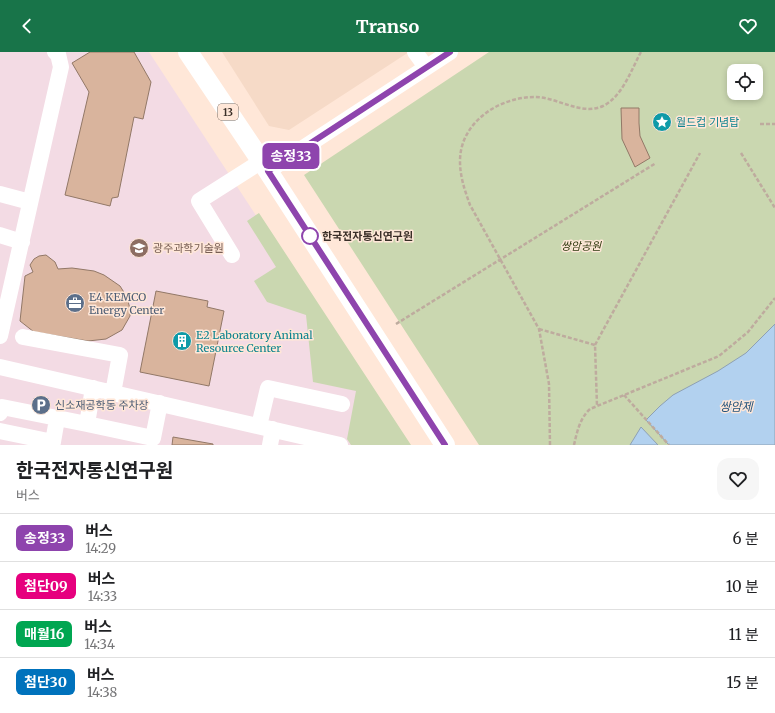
<!DOCTYPE html>
<html lang="ko">
<meta charset="utf-8">
<style>
:root{--surface:#fff;--page:#f6f6f6;--text:#202124;--muted:#757577;--line:#e0e0e0;--accent:#187449}
body{margin:0;font-family:Merriweather,"Noto Sans KR",serif;background:var(--page);color:var(--text);height:100vh;display:flex;flex-direction:column;font-size:15px;white-space:nowrap}
*{box-sizing:border-box;margin:0}
p{font-size:13px;color:var(--muted)}
.icon{flex:none;width:22px;height:22px;fill:none;stroke:currentColor;stroke-width:2;stroke-linecap:round;stroke-linejoin:round}
.map{position:relative;height:393px;overflow:hidden}
.details{display:flex;flex-direction:column;background:var(--surface);flex:1}
.details>*{flex:none}
.badge{padding:0 8px;border-radius:6px;font-size:14px;line-height:26px}
.controls{position:absolute;left:727px;top:12px;display:grid;gap:8px}
.controls a{display:grid;place-items:center;width:36px;height:36px;border-radius:8px;background:var(--surface);box-shadow:0 2px 6px #0003;font-size:20px}
.map>.badge{position:absolute;translate:-50% -50%;box-shadow:0 0 0 2px #fff}
.round{display:grid;place-items:center;flex:none;width:42px;height:42px;border-radius:12px;background:var(--page)}
.headline{display:flex;align-items:center;justify-content:space-between;height:68px;padding:0 16px}
h1{font-size:19px;font-weight:700;line-height:30px}
ul{padding:0;list-style:none}
li{display:flex;align-items:center;gap:12px;height:48px;padding:0 16px;border-top:1px solid var(--line)}
li div{flex:1}
li b{display:block;font-size:15px}
li em{font-style:normal}
li .badge{min-width:44px;font-weight:700;text-align:center}
header{display:flex;justify-content:space-between;align-items:center;height:52px;padding:0 16px;background:var(--accent);color:#fff;font-size:18px;font-weight:700}
.map>svg:first-child{display:block}
</style>
<header><svg class="icon" aria-label="back" viewBox="0 0 24 24"><path d="M15 5l-7 7 7 7"/></svg>Transo<svg class="icon" aria-label="heart" viewBox="0 0 24 24"><path d="M12 20l-8-8c-3-5 5-10 8-4 3-6 11-1 8 4z"/></svg></header>
<div class="map">
<svg width="775" height="393" viewBox="0 0 775 393">
<rect width="100%" height="100%" fill="#ffe7d8"/>
<!-- built -->
<path fill="#f6dac7" d="M222 0H409L289 78 269 74Z"/>
<!-- education -->
<path fill="#f3dbe4" d="M0 0H149L406 393H0Z"/>
<!-- green -->
<path fill="#cad7b0" fill-rule="evenodd" d="M489 0H775V393H479L304 123ZM734 19H756V41H734Z
M259 161 411 393H351L347 387 356 339 313 330 306 263 267 250 254 229 276 215 247 169Z"/>
<!-- water -->
<path fill="#b2d1ef" stroke="#8ea0b3" d="M775 272V393H669L646 368 660 354 673 343 718 319 746 301Z
M641 375 658 393H630Z"/>
<!-- building -->
<path fill="#d9b49d" stroke="#927867" d="M90 0H134L151 30 143 67 134 65 118 145 112 146 110 154 65 143 89 40 72 11Z
M621 56H639V71L640 84 650 106 635 115 622 87Z
M46 203 55 210 58 217 72 216 94 219 104 223 120 234 127 245 130 257V264L122 278 106 287 88 289 34 280 20 269 25 224 33 220 30 213 34 207 39 204Z
M156 239 208 249 207 255 224 259 209 334 140 320Z
M173 385 213 392V393H172Z"/>
<g fill="none" stroke-linecap="round" stroke-linejoin="round">
<!-- path -->
<path stroke="#beab9e" stroke-width="2.5" stroke-dasharray="4 2" stroke-linecap="butt" d="M760 72H775
M741 101 775 156
M396 272 656 111
M539 277 595 293 597 354
M595 293 700 101
M624 343 669 393
M550 393 549 332 539 277 470 153C465 139 460 125 460 109 460 71 498 45 535 45 557 45 581 64 603 54 623 44 631 18 641 0
M574 393C577 380 580 366 590 357L719 304 748 280 775 246"/>
<!-- minor -->
<path stroke="#fff" stroke-width="16" d="M415 0 426 15
M268 119 450 0
M0 142 30 150
M0 183 22 190
M232 203 199 149 262 109
M0 284 61 15 58 2 55 0
M23 285 120 303 113 341
M0 315 340 393
M0 361 2 355 87 372 93 336
M87 372 153 386 160 351
M259 374 268 336 342 352
M0 379 53 390 57 367
M270 393 273 377"/>
<!-- major -->
<path stroke="#fff" stroke-width="20" d="M188 0 268 119 445 393"/>
</g>
<g fill="none" stroke-linecap="round" stroke-linejoin="round">
<defs>
<path id="line" d="M445 393 268 119 450 0"/>
</defs>
<!-- line casing -->
<use href="#line" stroke="#fff" stroke-width="9"/>
<!-- line -->
<use href="#line" stroke="#8e44ad" stroke-width="6"/>
</g>
<!-- icons -->
<defs>
<symbol id="sight-disc" viewBox="-11 -11 22 22"><circle r="9.5" fill="#0f9aa8" stroke="#ffe7d8"/><path d="M0-6L1.8-2.2L6-1.7L2.9 1.2L3.7 5.4L0 3.3L-3.7 5.4L-2.9 1.2L-6-1.7L-1.8-2.2Z" fill="#fff"/></symbol>
<symbol id="university-disc" viewBox="-11 -11 22 22"><circle r="9.5" fill="#8d6e63" stroke="#ffe7d8"/><path d="M0-5L7-2L0 1L-7-2ZM-4 1L0 2.5L4 1V4Q0 6-4 4Z" fill="#fff"/></symbol>
<symbol id="office-disc" viewBox="-11 -11 22 22"><circle r="9.5" fill="#5c6f8a" stroke="#ffe7d8"/><path d="M-6-3h4V-5.5h4V-3h4V5H-6ZM-1-4.5V-3h2v-1.5ZM-6 0V1H6V0Z" fill="#fff"/></symbol>
<symbol id="building-disc" viewBox="-11 -11 22 22"><circle r="9.5" fill="#0f9aa8" stroke="#ffe7d8"/><path d="M-4-6H4V6H1V3H-1V6H-4ZM-2.5-4.3h1.7v1.8h-1.7ZM.8-4.3h1.7v1.8H.8ZM-2.5-1h1.7V.8h-1.7ZM.8-1h1.7V.8H.8Z" fill="#fff"/></symbol>
<symbol id="parking-disc" viewBox="-11 -11 22 22"><circle r="9.5" fill="#5c6f8a" stroke="#ffe7d8"/><path d="M-3.5-5.5H1a3.5 3.5 0 0 1 0 7H-1V5.5H-3.5ZM-1-3.4V-.6H.8a1.4 1.4 0 0 0 0-2.8Z" fill="#fff"/></symbol>
</defs>
<g fill-rule="evenodd">
<use href="#sight-disc" x="651" y="59" width="22" height="22"/>
<use href="#university-disc" x="128" y="185" width="22" height="22"/>
<use href="#office-disc" x="64" y="240" width="22" height="22"/>
<use href="#building-disc" x="171" y="278" width="22" height="22"/>
<use href="#parking-disc" x="30" y="342" width="22" height="22"/>
</g>
<!-- markers -->
<circle fill="#fff" stroke="#8e44ad" stroke-width="2" cx="310" cy="184" r="8"/>
<g text-anchor="middle" dominant-baseline="central" stroke-width="3" stroke-linejoin="round" paint-order="stroke">
<!-- shield labels -->
<rect fill="#ffe7d8" stroke="#75665d" stroke-width="1" x="218" y="52" width="20" height="16" rx="3"/>
<g font-size="10" font-weight="bold" fill="#3a2f28">
<text x="228" y="60">13</text>
</g>
<!-- culture labels -->
<g font-size="11" fill="#0d838f" stroke="#ffe7d8" text-anchor="start">
<text x="676" y="70">월드컵 기념탑</text>
<text x="196" y="283">E2 Laboratory Animal<tspan x="196" dy="13">Resource Center</tspan></text>
</g>
<!-- stop labels -->
<g font-size="11" font-weight="bold" fill="#3a2f28" stroke="#ffe7d8" text-anchor="start">
<text x="322" y="184">한국전자통신연구원</text>
</g>
<!-- park labels -->
<g font-size="11" font-style="italic" fill="#2e390d" stroke="#ffe7d8">
<text x="581" y="194">쌍암공원</text>
</g>
<!-- education labels -->
<g font-size="11" fill="#785e54" stroke="#ffe7d8" text-anchor="start">
<text x="153" y="196">광주과학기술원</text>
</g>
<!-- service labels -->
<g font-size="11" fill="#4e5e75" stroke="#ffe7d8" text-anchor="start">
<text x="89" y="245">E4 KEMCO<tspan x="89" dy="13">Energy Center</tspan></text>
<text x="55" y="353">신소재공학동 주차장</text>
</g>
<!-- water labels -->
<g font-size="12" font-style="italic" fill="#26557d" stroke="#ffe7d8">
<text x="736" y="354">쌍암제</text>
</g>
</g>
</svg>
<div class="controls">
<a><svg class="icon" aria-label="locate" viewBox="0 0 24 24"><circle cx="12" cy="12" r="6"/><path d="M12 2v4M12 18v4M2 12h4M18 12h4"/></svg></a>
</div>
<b class="badge" style="left:291px;top:104px;background:#8e44ad;color:#fff">송정33</b>
</div>
<section class="details">
<div class="headline"><div><h1>한국전자통신연구원</h1><p>버스</p></div><a class="round"><svg class="icon" aria-label="heart" viewBox="0 0 24 24"><path d="M12 20l-8-8c-3-5 5-10 8-4 3-6 11-1 8 4z"/></svg></a></div>
<ul>
<li><span class="badge" style="background:#8e44ad;color:#fff">송정33</span><div><b>버스</b><p>14:29</p></div><em>6 분</em></li>
<li><span class="badge" style="background:#e6007e;color:#fff">첨단09</span><div><b>버스</b><p>14:33</p></div><em>10 분</em></li>
<li><span class="badge" style="background:#00a651;color:#fff">매월16</span><div><b>버스</b><p>14:34</p></div><em>11 분</em></li>
<li><span class="badge" style="background:#0072bc;color:#fff">첨단30</span><div><b>버스</b><p>14:38</p></div><em>15 분</em></li>
</ul>
</section>
